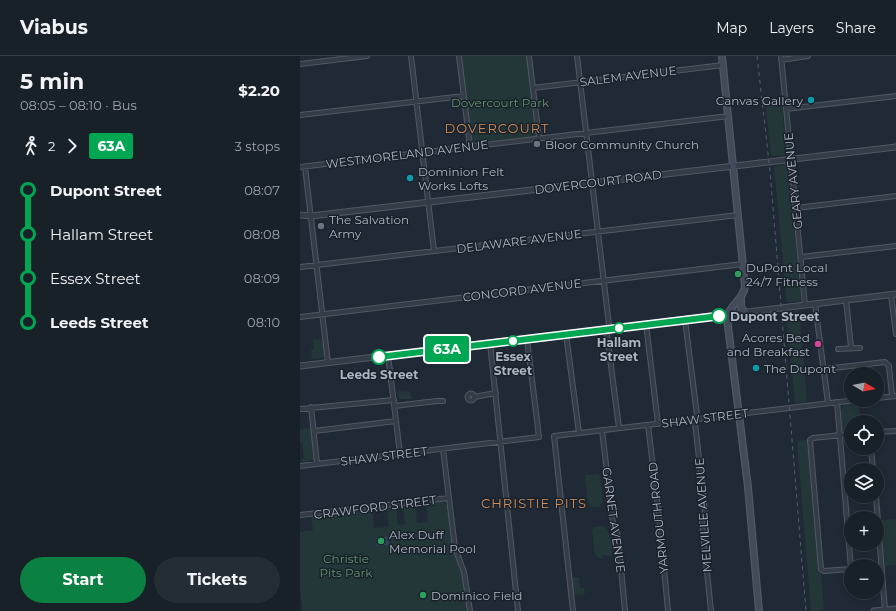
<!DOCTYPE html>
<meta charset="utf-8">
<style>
:root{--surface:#182028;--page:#252d34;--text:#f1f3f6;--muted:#9fa3a8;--line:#363e45;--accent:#0b8043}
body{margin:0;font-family:Montserrat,sans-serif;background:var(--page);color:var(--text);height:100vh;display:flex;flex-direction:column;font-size:15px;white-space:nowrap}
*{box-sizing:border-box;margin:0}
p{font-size:13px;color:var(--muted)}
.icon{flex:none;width:22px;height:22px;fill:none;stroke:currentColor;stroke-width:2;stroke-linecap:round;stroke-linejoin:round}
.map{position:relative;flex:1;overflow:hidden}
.details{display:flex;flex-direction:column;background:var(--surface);width:300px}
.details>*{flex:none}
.badge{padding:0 8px;border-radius:3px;font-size:14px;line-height:26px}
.needle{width:26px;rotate:100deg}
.fabs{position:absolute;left:544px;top:311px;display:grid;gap:8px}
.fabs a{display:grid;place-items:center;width:40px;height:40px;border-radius:50%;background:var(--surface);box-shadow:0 2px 6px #0003,0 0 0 1px var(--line);font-size:20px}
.map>.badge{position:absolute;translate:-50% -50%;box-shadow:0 0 0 2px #fff}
.legs{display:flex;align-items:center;gap:6px;height:44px;padding:0 20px;font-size:13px}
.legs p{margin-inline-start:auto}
.headline{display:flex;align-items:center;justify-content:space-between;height:68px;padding:0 20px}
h1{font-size:22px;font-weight:700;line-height:30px}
.cta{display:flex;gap:8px;margin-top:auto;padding:8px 20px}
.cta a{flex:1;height:46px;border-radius:24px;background:var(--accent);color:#fff;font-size:16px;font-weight:700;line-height:46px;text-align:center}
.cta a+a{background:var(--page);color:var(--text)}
ul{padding:0 20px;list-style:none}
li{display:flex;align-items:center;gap:14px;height:44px;font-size:15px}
li i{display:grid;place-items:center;width:6px;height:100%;margin:0 5px;background:currentColor}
li i::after{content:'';width:10px;height:10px;margin:-5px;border:3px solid;border-radius:50%;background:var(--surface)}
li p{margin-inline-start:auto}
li:first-child i{background:linear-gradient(#0000 50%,currentColor 0)}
li:last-child i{background:linear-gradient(currentColor 50%,#0000 0)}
header{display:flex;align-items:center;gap:24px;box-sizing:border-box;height:56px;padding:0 20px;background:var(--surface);border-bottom:1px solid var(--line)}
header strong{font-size:19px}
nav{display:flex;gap:22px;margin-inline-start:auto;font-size:14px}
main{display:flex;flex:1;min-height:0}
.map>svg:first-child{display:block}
</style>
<header>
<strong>Viabus</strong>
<nav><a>Map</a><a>Layers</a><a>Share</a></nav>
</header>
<main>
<section class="details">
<div class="headline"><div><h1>5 min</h1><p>08:05 – 08:10 · Bus</p></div><b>$2.20</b></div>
<div class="legs"><svg class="icon" aria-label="walk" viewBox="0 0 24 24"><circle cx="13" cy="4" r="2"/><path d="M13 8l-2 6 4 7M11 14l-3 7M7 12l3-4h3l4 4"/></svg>2<svg class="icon" aria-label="forward" viewBox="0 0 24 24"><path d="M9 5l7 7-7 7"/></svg><b class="badge" style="background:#00a651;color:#fff">63A</b><p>3 stops</p></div>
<ul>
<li><i style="color:#00a651"></i><b>Dupont Street</b><p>08:07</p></li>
<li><i style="color:#00a651"></i><span>Hallam Street</span><p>08:08</p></li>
<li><i style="color:#00a651"></i><span>Essex Street</span><p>08:09</p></li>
<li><i style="color:#00a651"></i><b>Leeds Street</b><p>08:10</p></li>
</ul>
<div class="cta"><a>Start</a><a>Tickets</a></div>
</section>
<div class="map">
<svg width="596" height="555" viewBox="0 0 596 555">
<rect width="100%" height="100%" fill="#202a36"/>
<!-- green -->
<path fill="#233738" d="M162 0H227L236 80 172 88Z
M481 41 486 96 485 99 471 100 465 43Z
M487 108 488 111 501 243 500 245 487 246 474 110Z
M499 254 507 346 495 347 486 257Z
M23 283 24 298 23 302 12 303 11 294H14L13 284Z
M99 335 110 336 112 343H99L97 336Z
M558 347 561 366H551V375L545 376 542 372 541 354 545 348Z
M11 372 15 404 2 406 1 402H4L2 386H0V373Z
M507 384 518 509 519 514 521 516 524 554 511 555 497 385Z
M298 418 300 420 303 444 300 450C295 452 290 451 288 446L285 421 286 419Z
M142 445 147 450 152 492 161 516 167 555H3L0 532V476L13 474 11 460 72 453 74 472 89 471 87 452 96 450 98 469 105 468 103 450 115 448 117 467 128 466 126 447Z
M596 463V509L585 510 581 464Z
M304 470 312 483V499L311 500 302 499 304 502H298L295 498 292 474 295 471Z
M272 521H279L280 532H284L285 538 274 539Z"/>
<!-- water -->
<path fill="#34455e" d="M88 481 89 489 77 490 76 482Z"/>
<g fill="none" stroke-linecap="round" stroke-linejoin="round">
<defs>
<path id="minor" d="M111 0 134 195
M159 0 170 91
M229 0 239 82
M277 0 309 269 307 279 319 372
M481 0 505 249
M481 4 508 0
M0 8 67 0
M233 32 423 9
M486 53 596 40
M0 59 164 40
M0 111 429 60
M5 111 28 307
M496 152 596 140
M501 201 596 190
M0 211 438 159
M591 239 596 278
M546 244 551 291
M515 248 528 347
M0 261 443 208
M385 264 397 359 395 367 405 455 402 467 411 555
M346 268 358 368
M266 278 279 377
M190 287 218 555
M538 293 560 292
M88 299 100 398
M524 313 585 306 589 310 592 340
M167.5 341a3.5 3.5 0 1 1 7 0a3.5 3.5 0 1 1-7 0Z
M174 341 196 337
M577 342 596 340
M537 346 551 512
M94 350 137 345H143
M11 351 17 407
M0 353 94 344
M348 369 360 469 368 555
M302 374 313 468 317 475 318 480 325 555
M14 375 96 365
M577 376 596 375
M551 378 513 382 510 384 521 513 524 515 551 513
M571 392 573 414
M143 393 155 492 164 516 170 555
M0 410 239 381 227 283
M576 440 585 554
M0 459 149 442
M273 555 254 380 556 344"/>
<path id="tertiary" d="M0 159 11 160 596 91
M0 310 596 238
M574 555 596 553"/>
<path id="secondary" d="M422 0 445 230C444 243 429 249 427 262L448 431 459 555
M441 241V251L445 257"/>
</defs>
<!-- minor casing -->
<use href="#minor" stroke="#515965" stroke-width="6"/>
<!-- tertiary casing -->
<use href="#tertiary" stroke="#515965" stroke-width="7"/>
<!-- secondary casing -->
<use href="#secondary" stroke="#515965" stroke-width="8"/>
<!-- minor -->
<use href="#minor" stroke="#333c47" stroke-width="4"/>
<!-- tertiary -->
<use href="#tertiary" stroke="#333c47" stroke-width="5"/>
<!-- secondary -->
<use href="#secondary" stroke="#414b5a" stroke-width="5.5"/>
<!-- rail -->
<path stroke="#55606e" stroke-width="1" stroke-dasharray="4 4" stroke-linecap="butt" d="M457 0 470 115 506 555"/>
</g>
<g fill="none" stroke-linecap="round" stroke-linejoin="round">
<defs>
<path id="line-1" d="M79 301 419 260"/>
</defs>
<!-- line-1 casing -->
<use href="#line-1" stroke="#fff" stroke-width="9"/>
<!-- line-1 -->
<use href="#line-1" stroke="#00a651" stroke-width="6"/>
</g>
<!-- markers -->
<g fill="#0f9aa8" stroke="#19212b" stroke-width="1.5">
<circle cx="511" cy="44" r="4"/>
<circle cx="110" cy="122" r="4"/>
<circle cx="456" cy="312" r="4"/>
</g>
<g fill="#6b7280" stroke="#19212b" stroke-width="1.5">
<circle cx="237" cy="88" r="4"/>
<circle cx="21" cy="170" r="4"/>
</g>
<g fill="#2e9e5b" stroke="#19212b" stroke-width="1.5">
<circle cx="438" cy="218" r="4"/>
<circle cx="81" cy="485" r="4"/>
<circle cx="123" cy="539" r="4"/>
</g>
<g fill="#fff" stroke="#00a651" stroke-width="2">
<circle cx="419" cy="260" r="7"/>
<circle cx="319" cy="272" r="5"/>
<circle cx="213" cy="285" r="5"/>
<circle cx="79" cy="301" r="7"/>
</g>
<circle fill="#d1479c" stroke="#19212b" stroke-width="1.5" cx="518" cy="288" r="4"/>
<g text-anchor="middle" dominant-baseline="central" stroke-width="3" stroke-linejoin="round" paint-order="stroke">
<!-- street labels -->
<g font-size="12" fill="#aeb6c4" stroke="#19212b">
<text transform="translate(328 20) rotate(-7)">SALEM AVENUE</text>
<text transform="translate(107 98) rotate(-7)">WESTMORELAND AVENUE</text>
<text transform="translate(493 125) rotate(-96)">GEARY AVENUE</text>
<text transform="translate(298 126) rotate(-7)">DOVERCOURT ROAD</text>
<text transform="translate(219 185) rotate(-7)">DELAWARE AVENUE</text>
<text transform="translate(222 234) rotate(-7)">CONCORD AVENUE</text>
<text transform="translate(405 362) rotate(-7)">SHAW STREET</text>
<text transform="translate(84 400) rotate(-7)">SHAW STREET</text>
<text transform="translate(75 451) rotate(-7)">CRAWFORD STREET</text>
<text transform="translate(403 459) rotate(-94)">MELVILLE AVENUE</text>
<text transform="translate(358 462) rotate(-96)">YARMOUTH ROAD</text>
<text transform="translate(314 464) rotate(82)">GARNET AVENUE</text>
</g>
<!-- poi labels -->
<g font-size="12" fill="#aeb6c4" stroke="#19212b" text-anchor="start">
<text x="503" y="44" text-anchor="end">Canvas Gallery</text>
<text x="245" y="88">Bloor Community Church</text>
<text x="118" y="115">Dominion Felt<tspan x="118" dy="14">Works Lofts</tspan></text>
<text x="29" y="163">The Salvation<tspan x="29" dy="14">Army</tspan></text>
<text x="446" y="211">DuPont Local<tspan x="446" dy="14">24/7 Fitness</tspan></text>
<text x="510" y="281" text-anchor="end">Acores Bed<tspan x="510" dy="14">and Breakfast</tspan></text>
<text x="464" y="312">The Dupont</text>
<text x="89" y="478">Alex Duff<tspan x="89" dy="14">Memorial Pool</tspan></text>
<text x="131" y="539">Dominico Field</text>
</g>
<!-- park labels -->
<g font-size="12" fill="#669470" stroke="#19212b">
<text x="200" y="46">Dovercourt Park</text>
<text x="46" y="502">Christie<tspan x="46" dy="14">Pits Park</tspan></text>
</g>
<!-- stop labels -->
<g font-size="12" font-weight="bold" fill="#aeb6c4" stroke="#19212b">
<text x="430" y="260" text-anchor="start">Dupont Street</text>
<text x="319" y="286">Hallam<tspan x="319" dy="14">Street</tspan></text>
<text x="213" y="300">Essex<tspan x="213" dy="14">Street</tspan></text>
<text x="79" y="318">Leeds Street</text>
</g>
<!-- neighbourhood labels -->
<g font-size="13" letter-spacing="1" fill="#d18e5b" stroke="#19212b">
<text x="197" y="72">DOVERCOURT</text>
<text x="234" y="447">CHRISTIE PITS</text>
</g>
</g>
</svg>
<div class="fabs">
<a><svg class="needle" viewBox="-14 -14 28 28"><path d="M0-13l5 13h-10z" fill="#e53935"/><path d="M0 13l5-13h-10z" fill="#9fa3a8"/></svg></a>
<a><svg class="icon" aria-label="locate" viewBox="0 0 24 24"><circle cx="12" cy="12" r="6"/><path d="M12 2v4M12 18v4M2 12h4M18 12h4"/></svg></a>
<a><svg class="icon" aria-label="layers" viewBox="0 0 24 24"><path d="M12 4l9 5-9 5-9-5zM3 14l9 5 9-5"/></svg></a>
<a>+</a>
<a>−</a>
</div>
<b class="badge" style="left:147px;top:293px;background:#00a651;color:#fff">63A</b>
</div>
</main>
